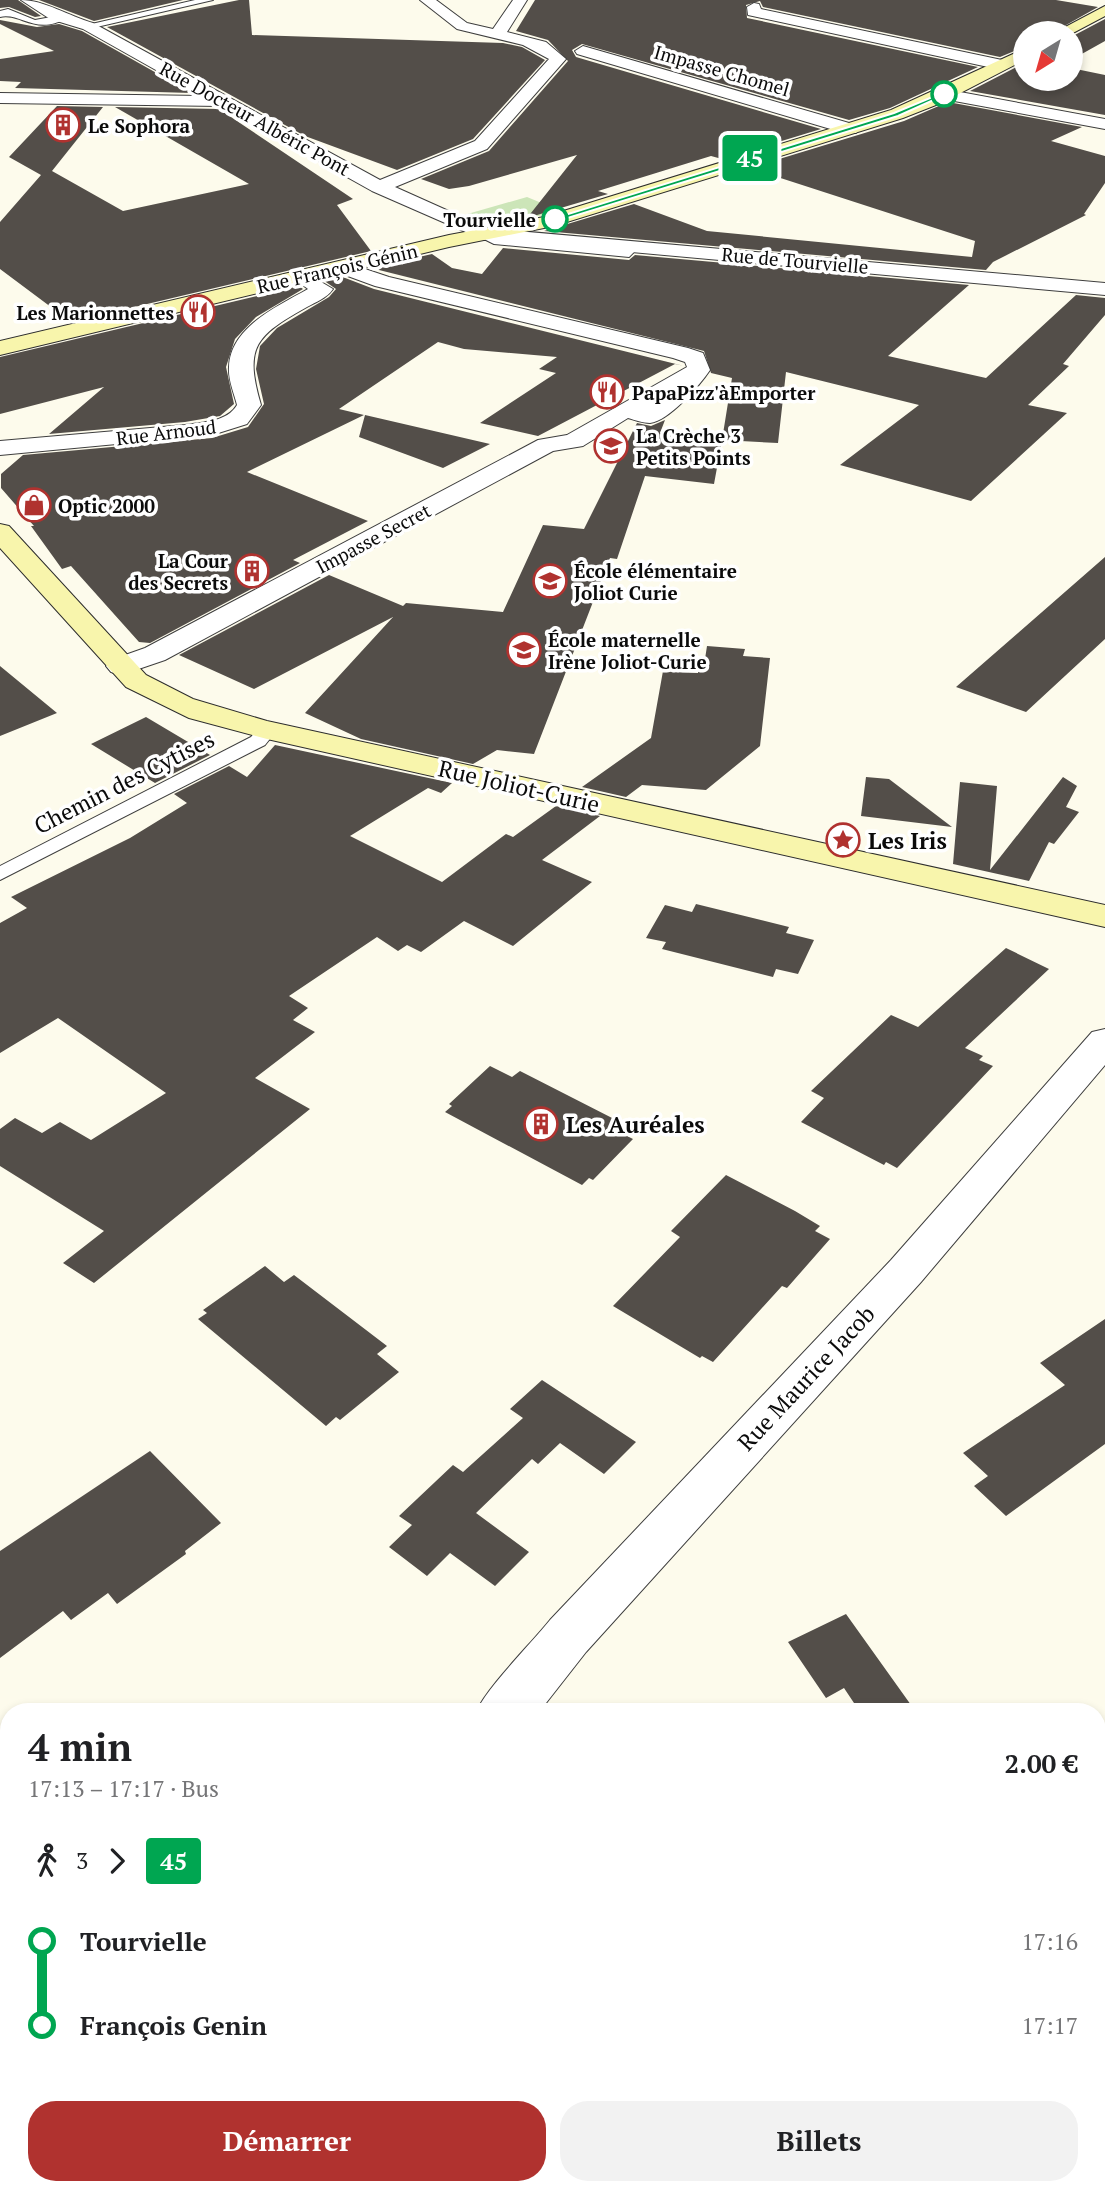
<!DOCTYPE html>
<html lang="fr">
<meta charset="utf-8">
<style>
:root{--surface:#fff;--page:#f2f2f2;--text:#202124;--muted:#757577;--accent:#b0322f}
body{margin:0;font-family:"PT Serif",serif;background:var(--page);color:var(--text);height:100vh;display:flex;flex-direction:column;font-size:26px;white-space:nowrap}
*{box-sizing:border-box;margin:0}
p{font-size:23px;color:var(--muted)}
.icon{flex:none;width:38px;height:38px;fill:none;stroke:currentColor;stroke-width:2;stroke-linecap:round;stroke-linejoin:round}
.map{position:relative;flex:1;overflow:hidden}
.side{position:absolute;left:0px;top:1703px;width:1106px;height:492px;display:flex;flex-direction:column;background:var(--surface);border-radius:28px 28px 0 0;box-shadow:0 4px 10px #0003}
.side>*{flex:none}
.badge{padding:0 14px;border-radius:5px;font-size:24px;line-height:46px}
.needle{width:46px;rotate:217deg}
.controls{position:absolute;left:1013px;top:21px;display:grid;gap:14px}
.controls a{display:grid;place-items:center;width:70px;height:70px;border-radius:50%;background:var(--surface);box-shadow:0 4px 10px #0003;font-size:35px}
.map>.badge{position:absolute;translate:-50% -50%;box-shadow:0 0 0 4px #fff}
.legs{display:flex;align-items:center;gap:10px;height:77px;padding:0 28px;font-size:23px}
.legs p{margin-inline-start:auto}
.summary{display:flex;align-items:center;justify-content:space-between;height:119px;padding:0 28px}
h1{font-size:38px;font-weight:700;line-height:52px}
.action{display:flex;gap:14px;margin-top:auto;padding:14px 28px}
.action a{flex:1;height:80px;border-radius:28px;background:var(--accent);color:#fff;font-size:28px;font-weight:700;line-height:80px;text-align:center}
.action a+a{background:var(--page);color:var(--text)}
ul{padding:0 28px;list-style:none}
li{display:flex;align-items:center;gap:24px;height:84px;font-size:26px}
li i{display:grid;place-items:center;width:10px;height:100%;margin:0 9px;background:currentColor}
li i::after{content:'';width:18px;height:18px;margin:-9px;border:5px solid;border-radius:50%;background:var(--surface)}
li p{margin-inline-start:auto}
li:first-child i{background:linear-gradient(#0000 50%,currentColor 0)}
li:last-child i{background:linear-gradient(currentColor 50%,#0000 0)}
.map>svg:first-child{display:block}
</style>
<div class="map">
<svg width="1105" height="2193" viewBox="0 0 1105 2193">
<rect width="100%" height="100%" fill="#fdfbec"/>
<!-- green -->
<path fill="#cce5b8" d="M527 197 561 211C528 218 496 228 464 215Z"/>
<!-- building -->
<path fill="#534e49" d="M0 0H18L41 16 35 17 9 7 0 8Z
M39 0H183L94 21Z
M239 0H249L252 35 503 43 522 47 545 60 473 139 397 170 305 136 107 27Z
M535 0H1056L1098 7 1052 33H1026V46L1000 57 763 7 760 1 746 5 747 18 978 67 890 108 849 120 582 44 572 50 576 57 821 129 722 159 711 156 598 191 608 194 527 218 577 155 469 186 449 189 421 179 489 151 568 61 548 40 516 31Z
M1105 19V41L1071 60V37Z
M0 20 37 27 59 24 82 31 192 93 15 88 21 82 0 81V59L54 51 0 24Z
M1026 62V79H1071V68L1105 75V115L970 91Z
M948 102 1082 127 1051 141 1105 156V183L1084 214 1086 215 993 262 986 270 544 231 634 204 707 231 972 257 975 241 750 168 904 121Z
M57 106 103 107 52 171 123 211 249 184 115 107 219 109 353 199 337 205 371 251 71 322 0 269V222L41 175 9 157Z
M503 248 629 260 635 255 969 285 888 356 986 378 1076 295 1105 298V315L1063 364 1069 366 1028 405 1067 413 971 501 840 465 919 405 786 372 778 443 722 440 732 378 711 373 704 351 371 268 432 254 452 268 482 274Z
M340 276 374 289 684 366 675 364 538 436 480 423 556 373 539 369 557 357 464 349 438 342 339 409 364 415 247 472 368 521 293 560 300 563 150 643 139 642 71 566 62 569 31 526H34L1 488V474L23 455 212 438 248 427 264 404 256 369 260 346 277 328 329 297 336 289 323 280Z
M299 286 303 289 256 317 235 339 226 367 234 404 220 416 185 422 49 434 104 387 0 414V357Z
M365 415 490 444 443 468 359 437Z
M665 420 660 433 721 446 714 484 645 476 617 559 610 558 534 754 497 750 473 764 361 739 305 713 393 617 254 689 179 655 329 575 403 606 406 603 503 612 543 525 584 529 637 423 651 426Z
M1105 557V639L1026 712 956 687Z
M707 646 745 649 743 656 770 658 760 746 706 790 642 785 626 797 582 787 651 738 663 671 698 673 700 659H705Z
M0 666 57 713 0 736Z
M146 717 210 755 155 783 91 744Z
M275 745 452 783 441 793 428 788 350 836 442 882 506 834 513 837 556 806 600 816 542 860 592 882 513 946 464 921 421 952 407 945 398 951 377 937 289 996 308 1008 293 1020 315 1032 255 1078 310 1109 94 1283 63 1263 104 1231 0 1166V1129L15 1118 42 1133 60 1122 91 1140 166 1093 58 1018 0 1053V923L27 908 11 897 130 838 187 803 174 794 229 766 247 777Z
M866 777 889 779 952 827 861 816Z
M1063 777 1077 786 1066 807 1079 812 1054 844 1049 842 1029 881 953 864 960 782 997 786 990 870Z
M696 904 789 927 786 933 814 940 798 974 776 969 773 977 662 949 666 942 646 938 665 905 692 912Z
M1006 948 1049 969 965 1048 983 1056 979 1060 993 1066 897 1168 886 1162 884 1165 801 1122 824 1098 811 1091 891 1015 918 1027Z
M490 1066 512 1077 520 1071 618 1121 611 1128 633 1139 593 1180 589 1178 582 1185 445 1112 452 1106 449 1104Z
M726 1175 795 1211 820 1226 815 1231 830 1239 787 1288 782 1286 713 1362 702 1356 700 1358 613 1306 680 1237 671 1231Z
M265 1266 284 1282 294 1275 387 1346 377 1354 399 1372 340 1420 336 1417 326 1426 198 1319 207 1313 203 1310Z
M1105 1319V1444L1006 1516 974 1486 988 1476 963 1453 1065 1385 1040 1363Z
M542 1380 636 1442 604 1474 560 1443 538 1464 532 1459 476 1513 529 1552 495 1586 450 1553 427 1576 389 1547 412 1525 399 1516 453 1465 463 1472 523 1418 510 1409Z
M150 1451 221 1523 185 1551 186 1554 117 1604 108 1593 71 1620 63 1611 0 1658V1551Z
M846 1614 916 1712H860L844 1688 826 1698 788 1642Z"/>
<g fill="none" stroke-linecap="round" stroke-linejoin="round">
<defs>
<path id="service" d="M195 0H213L88 29 83 26Z
M8 9 35 20 62 15 67 18C36 36 20 12 0 17V11Z
M480 231H488L497 237 626 249 634 242 640 246 629 257 494 244 480 237Z
M267 724 277 730 265 745 0 880V866L251 737 260 726Z"/>
<path id="minor" d="M21 0C44 0 69 16 93 23L380 180 475 141 549 59 523 45 457 29 420 0H436L467 23 493 29 513 0H527L507 32 546 42 566 59 487 149 395 187 491 230 494 234 484 240 372 191 220 106 0 103V93L202 96 83 29 50 19Z
M754 3 759 4 761 9 1002 60 1010 65 1002 70 748 15 747 7Z
M583 46 856 125 859 129 856 133H844L577 54 575 51Z
M944 89 1105 119V129L938 98V90Z
M341 261 389 277 688 348 703 353 710 370C700 385 669 421 650 423 643 423 635 420 628 418L583 446 553 451 165 660 121 675 111 672 106 666 111 660 145 648 538 440 567 435 687 367 685 362 673 358 375 286 334 271 331 267 334 263Z
M301 270 333 289C327 298 316 302 307 307 255 336 244 347 261 405L247 424 212 435 0 455V441L185 425C203 422 227 422 237 405 234 393 228 380 229 367 230 327 278 306 308 289L291 276Z
M1105 1029V1065L921 1282 586 1652 539 1712H476C488 1686 530 1645 550 1620L891 1260 1092 1032Z
M9 2100V2164L0 2168V2103Z"/>
<path id="tertiary" d="M484 228 1105 283V295L477 238 474 234Z"/>
<path id="secondary" d="M1105 6V16L1071 34 1054 33Z
M1026 48V59L941 103 903 118 554 226 449 247 0 355V341L449 235 544 217 891 110Z
M0 524 9 526 146 675 193 699 267 721 1105 905V927L267 739 189 718 126 687 0 548Z"/>
</defs>
<!-- service casing -->
<use href="#service" stroke="#3e3e3e" stroke-width="2"/>
<!-- minor casing -->
<use href="#minor" stroke="#3e3e3e" stroke-width="2"/>
<!-- tertiary casing -->
<use href="#tertiary" stroke="#3e3e3e" stroke-width="2"/>
<!-- secondary casing -->
<use href="#secondary" stroke="#2d2d2d" stroke-width="2"/>
<!-- service -->
<use href="#service" fill="#fff" fill-rule="evenodd"/>
<!-- minor -->
<use href="#minor" fill="#fff" fill-rule="evenodd"/>
<!-- tertiary -->
<use href="#tertiary" fill="#fff" fill-rule="evenodd"/>
<!-- secondary -->
<use href="#secondary" fill="#f8f5ac" fill-rule="evenodd"/>
</g>
<!-- line-1 -->
<path fill="#00a651" stroke="#fff" stroke-width="2" d="M942 93 947 94 898 116 558 221 552 219 894 113Z"/>
<!-- icons -->
<defs>
<symbol id="building-ring" viewBox="-11 -11 22 22"><circle r="9.5" fill="#fff" stroke="#b0322f" stroke-width="1.5"/><path d="M-4-6H4V6H1V3H-1V6H-4ZM-2.5-4.3h1.7v1.8h-1.7ZM.8-4.3h1.7v1.8H.8ZM-2.5-1h1.7V.8h-1.7ZM.8-1h1.7V.8H.8Z" fill="#b0322f"/></symbol>
<symbol id="restaurant-ring" viewBox="-11 -11 22 22"><circle r="9.5" fill="#fff" stroke="#b0322f" stroke-width="1.5"/><path d="M-5-6h1v4h1v-4h1v4h1v-4h1v5L-1.5 .5V6h-2V.5L-5-1ZM5-6V6H3V1.5H1.5Q1.5-4 5-6Z" fill="#b0322f"/></symbol>
<symbol id="school-ring" viewBox="-11 -11 22 22"><circle r="9.5" fill="#fff" stroke="#b0322f" stroke-width="1.5"/><path d="M0-5L7-2L0 1L-7-2ZM-4 1L0 2.5L4 1V4Q0 6-4 4Z" fill="#b0322f"/></symbol>
<symbol id="shop-ring" viewBox="-11 -11 22 22"><circle r="9.5" fill="#fff" stroke="#b0322f" stroke-width="1.5"/><path d="M-5-2.5h2.3a2.7 3.5 0 0 1 5.4 0H5L5.5 6h-11ZM-1.5-2.5h3a1.5 2.3 0 0 0-3 0Z" fill="#b0322f"/></symbol>
<symbol id="sight-ring" viewBox="-11 -11 22 22"><circle r="9.5" fill="#fff" stroke="#b0322f" stroke-width="1.5"/><path d="M0-6L1.8-2.2L6-1.7L2.9 1.2L3.7 5.4L0 3.3L-3.7 5.4L-2.9 1.2L-6-1.7L-1.8-2.2Z" fill="#b0322f"/></symbol>
</defs>
<g fill-rule="evenodd">
<use href="#building-ring" x="44" y="106" width="38" height="38"/>
<use href="#restaurant-ring" x="179" y="293" width="38" height="38"/>
<use href="#restaurant-ring" x="588" y="373" width="38" height="38"/>
<use href="#school-ring" x="592" y="427" width="38" height="38"/>
<use href="#shop-ring" x="15" y="486" width="38" height="38"/>
<use href="#building-ring" x="233" y="552" width="38" height="38"/>
<use href="#school-ring" x="531" y="562" width="38" height="38"/>
<use href="#school-ring" x="505" y="631" width="38" height="38"/>
<use href="#sight-ring" x="824" y="821" width="38" height="38"/>
<use href="#building-ring" x="522" y="1105" width="38" height="38"/>
</g>
<!-- markers -->
<g fill="#fff" stroke="#00a651" stroke-width="3.5">
<circle cx="944" cy="94" r="12"/>
<circle cx="555" cy="219" r="12"/>
</g>
<g text-anchor="middle" dominant-baseline="central" stroke-width="7" stroke-linejoin="round" paint-order="stroke">
<!-- far-street labels -->
<g font-size="19" fill="#0b0b0b" stroke="#fff">
<text transform="translate(722 70) rotate(16)">Impasse Chomel</text>
<text transform="translate(255 118) rotate(29)">Rue Docteur Albéric Pont</text>
<text transform="translate(795 260) rotate(5)">Rue de Tourvielle</text>
<text transform="translate(337 268) rotate(-13)">Rue François Génin</text>
<text transform="translate(166 432) rotate(-7)">Rue Arnoud</text>
<text transform="translate(373 538) rotate(-28)">Impasse Secret</text>
</g>
<!-- far-poi labels -->
<g font-size="19" font-weight="bold" fill="#0b0b0b" stroke="#fff" text-anchor="start">
<text x="88" y="125">Le Sophora</text>
<text x="174" y="312" text-anchor="end">Les Marionnettes</text>
<text x="632" y="392">PapaPizz'àEmporter</text>
<text x="636" y="435">La Crèche 3<tspan x="636" dy="22">Petits Points</tspan></text>
<text x="58" y="505">Optic 2000</text>
<text x="228" y="560" text-anchor="end">La Cour<tspan x="228" dy="22">des Secrets</tspan></text>
<text x="574" y="570">École élémentaire<tspan x="574" dy="22">Joliot Curie</tspan></text>
<text x="548" y="639">École maternelle<tspan x="548" dy="22">Irène Joliot-Curie</tspan></text>
</g>
<!-- far-stop labels -->
<g font-size="19" font-weight="bold" fill="#0b0b0b" stroke="#fff" text-anchor="end">
<text x="536" y="219">Tourvielle</text>
</g>
<!-- street labels -->
<g font-size="23" fill="#0b0b0b" stroke="#fff">
<text transform="translate(124 782) rotate(-27)">Chemin des Cytises</text>
<text transform="translate(519 786) rotate(13)">Rue Joliot-Curie</text>
<text transform="translate(806 1378) rotate(-47)">Rue Maurice Jacob</text>
</g>
<!-- poi labels -->
<g font-size="23" font-weight="bold" fill="#0b0b0b" stroke="#fff" text-anchor="start">
<text x="868" y="840">Les Iris</text>
<text x="566" y="1124">Les Auréales</text>
</g>
</g>
</svg>
<div class="controls">
<a><svg class="needle" viewBox="-14 -14 28 28"><path d="M0-13l5 13h-10z" fill="#e53935"/><path d="M0 13l5-13h-10z" fill="#757577"/></svg></a>
</div>
<b class="badge" style="left:750px;top:158px;background:#00a651;color:#fff">45</b>
<section class="side">
<div class="summary"><div><h1>4 min</h1><p>17:13 – 17:17 · Bus</p></div><b>2.00 €</b></div>
<div class="legs"><svg class="icon" aria-label="walk" viewBox="0 0 24 24"><circle cx="13" cy="4" r="2"/><path d="M13 8l-2 6 4 7M11 14l-3 7M7 12l3-4h3l4 4"/></svg>3<svg class="icon" aria-label="forward" viewBox="0 0 24 24"><path d="M9 5l7 7-7 7"/></svg><b class="badge" style="background:#00a651;color:#fff">45</b></div>
<ul>
<li><i style="color:#00a651"></i><b>Tourvielle</b><p>17:16</p></li>
<li><i style="color:#00a651"></i><b>François Genin</b><p>17:17</p></li>
</ul>
<div class="action"><a>Démarrer</a><a>Billets</a></div>
</section>
</div>
